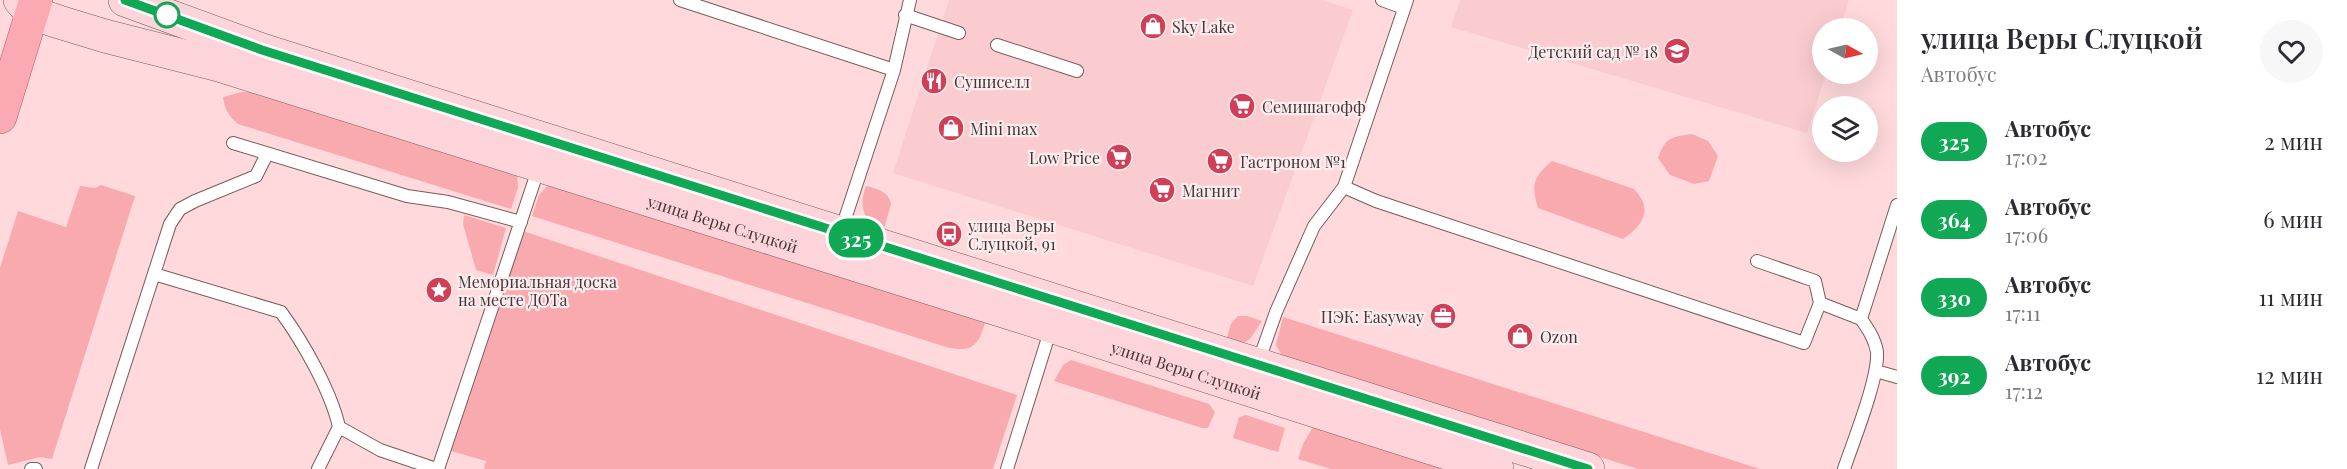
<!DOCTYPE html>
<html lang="ru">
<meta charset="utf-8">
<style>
:root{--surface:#fff;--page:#f7f7f7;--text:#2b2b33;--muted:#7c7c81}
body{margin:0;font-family:"Playfair Display",serif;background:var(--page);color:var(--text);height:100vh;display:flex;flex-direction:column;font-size:22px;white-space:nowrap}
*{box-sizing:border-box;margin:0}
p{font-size:20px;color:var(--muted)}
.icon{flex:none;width:33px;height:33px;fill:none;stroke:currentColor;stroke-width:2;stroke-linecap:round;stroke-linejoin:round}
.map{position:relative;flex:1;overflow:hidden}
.side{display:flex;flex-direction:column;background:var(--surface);width:450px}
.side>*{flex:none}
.badge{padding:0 12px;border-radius:20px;font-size:21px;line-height:39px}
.needle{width:39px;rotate:98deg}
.buttons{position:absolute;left:1812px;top:18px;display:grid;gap:12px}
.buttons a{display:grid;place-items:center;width:66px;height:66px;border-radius:50%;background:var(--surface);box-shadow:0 6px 24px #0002;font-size:30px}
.map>.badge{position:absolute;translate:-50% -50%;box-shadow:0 0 0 3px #fff}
.round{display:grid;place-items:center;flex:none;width:63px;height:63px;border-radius:32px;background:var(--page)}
.overview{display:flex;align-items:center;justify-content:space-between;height:102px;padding:0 24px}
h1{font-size:28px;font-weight:600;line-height:45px}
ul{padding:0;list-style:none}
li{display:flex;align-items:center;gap:18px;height:78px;padding:0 24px}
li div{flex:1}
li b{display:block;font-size:22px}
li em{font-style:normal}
li .badge{min-width:66px;font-weight:700;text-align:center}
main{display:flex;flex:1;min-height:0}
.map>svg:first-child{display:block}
</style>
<main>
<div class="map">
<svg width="1897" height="469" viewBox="0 0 1897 469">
<rect width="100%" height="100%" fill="#ffd9db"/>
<!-- built -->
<path fill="#facccf" d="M949 0H1323L1353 10 1253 286 893 173Z
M1460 0H1849L1840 28H1822V74H1826L1807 133 1451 27Z"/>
<!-- green -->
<path fill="#f8aaaf" d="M242 92H253L517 175 518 187 511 209 238 124C228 116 225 109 223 97Z
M1692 134 1708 141 1718 156 1709 181 1694 184 1670 175 1658 158C1666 137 1671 137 1692 134Z
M1552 161 1634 189C1654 210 1643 225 1623 239L1538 208C1531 185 1533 177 1552 161Z
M101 185 135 196 52 459 40 457 8 465 0 429V268L18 211 66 227 80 186 95 188Z
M548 185 985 323C978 347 971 353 946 347L532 216 539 195Z
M866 186C877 189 889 191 891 204L883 232C864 221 858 207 866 186Z
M464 215 506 228 493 275 476 270 463 224Z
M523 231 1017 395 993 469H484L486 461 451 451Z
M1238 316H1247L1262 321 1250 339 1242 344 1226 340 1231 324Z
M1283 317 1760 469H1638L1287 358 1281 354 1276 345Z
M1071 360 1209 404 1215 412 1208 428H1202L1054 381 1063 365Z
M1246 415 1285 428 1278 452 1233 438 1239 417Z
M1313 427 1446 469H1331L1298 459 1303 444Z"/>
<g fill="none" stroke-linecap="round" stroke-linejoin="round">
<defs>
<path id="lane" d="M680 0 894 70
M1382 0 1404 8
M905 15 959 33
M997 45 1077 71
M233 143 407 196 448 202 521 222
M1344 187 1376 201 1804 343 1820 303 1861 319
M841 231 894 70 910 0
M1757 261 1815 281 1820 303
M154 274 281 312C303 342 331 391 339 427
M1258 363 1276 312 1314 226 1344 187 1407 0
M1876 371 1897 377
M31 469H36
M91 469 170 224 180 209 195 201 256 176 267 154
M318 469 339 427 380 450 436 469
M438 469 539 167
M1007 469 1051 328
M1844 469C1853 442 1879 378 1877 352 1875 339 1868 329 1861 319L1897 205"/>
<g id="secondary">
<path id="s1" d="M20 0 32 13 59 22 105 36 219 65 1016 315 1497 469"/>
<path d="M125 0 262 50 1588 469"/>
</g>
<path id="primary" d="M0 117 36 0"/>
</defs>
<!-- lane casing -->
<use href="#lane" stroke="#7a5a5b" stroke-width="14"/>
<!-- secondary casing -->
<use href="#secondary" stroke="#7a5a5b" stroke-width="34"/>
<!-- primary casing -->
<use href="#primary" stroke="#b95b66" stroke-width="34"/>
<!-- lane -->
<use href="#lane" stroke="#fff" stroke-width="12"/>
<!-- secondary -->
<use href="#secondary" stroke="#fdd4d9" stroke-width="33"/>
<!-- primary -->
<use href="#primary" stroke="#fba9b3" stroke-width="33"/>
</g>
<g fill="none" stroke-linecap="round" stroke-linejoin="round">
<defs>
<path id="line" d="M125 0 262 50 1588 469"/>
</defs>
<!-- line casing -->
<use href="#line" stroke="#fff" stroke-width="14"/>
<!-- line -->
<use href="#line" stroke="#10a855" stroke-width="9"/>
</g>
<!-- icons -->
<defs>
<symbol id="shop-disc" viewBox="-11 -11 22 22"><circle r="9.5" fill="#d03f58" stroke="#fceced"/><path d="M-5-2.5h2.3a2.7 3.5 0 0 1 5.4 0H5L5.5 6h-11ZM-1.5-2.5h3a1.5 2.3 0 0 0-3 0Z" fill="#fff"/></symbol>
<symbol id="school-disc" viewBox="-11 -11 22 22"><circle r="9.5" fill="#d03f58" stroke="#fceced"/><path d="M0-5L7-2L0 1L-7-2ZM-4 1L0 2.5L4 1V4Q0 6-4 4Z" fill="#fff"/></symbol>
<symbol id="restaurant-disc" viewBox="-11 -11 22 22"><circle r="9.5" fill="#d03f58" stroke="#fceced"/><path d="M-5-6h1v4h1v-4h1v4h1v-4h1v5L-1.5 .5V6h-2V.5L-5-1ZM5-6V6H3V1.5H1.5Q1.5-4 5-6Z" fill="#fff"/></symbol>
<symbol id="supermarket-disc" viewBox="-11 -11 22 22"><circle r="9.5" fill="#d03f58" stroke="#fceced"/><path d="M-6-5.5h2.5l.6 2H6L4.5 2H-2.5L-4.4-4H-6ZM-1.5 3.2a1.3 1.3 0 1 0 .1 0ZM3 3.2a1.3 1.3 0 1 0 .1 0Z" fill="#fff"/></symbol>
<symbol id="bus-disc" viewBox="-11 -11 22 22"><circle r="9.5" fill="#d03f58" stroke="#fceced"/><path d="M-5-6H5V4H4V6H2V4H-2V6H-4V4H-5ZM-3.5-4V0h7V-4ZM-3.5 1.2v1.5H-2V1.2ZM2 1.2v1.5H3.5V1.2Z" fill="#fff"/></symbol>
<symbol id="sight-disc" viewBox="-11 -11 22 22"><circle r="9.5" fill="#d03f58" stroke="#fceced"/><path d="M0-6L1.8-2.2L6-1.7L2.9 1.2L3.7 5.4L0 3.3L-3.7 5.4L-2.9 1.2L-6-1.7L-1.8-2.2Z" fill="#fff"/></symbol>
<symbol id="office-disc" viewBox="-11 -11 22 22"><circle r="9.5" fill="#d03f58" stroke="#fceced"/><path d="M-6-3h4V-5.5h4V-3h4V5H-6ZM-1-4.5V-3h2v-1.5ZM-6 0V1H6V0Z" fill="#fff"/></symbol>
</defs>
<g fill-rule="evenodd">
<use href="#shop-disc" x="1138" y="11" width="30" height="30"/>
<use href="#school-disc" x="1662" y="36" width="30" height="30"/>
<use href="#restaurant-disc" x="919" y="66" width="30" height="30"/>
<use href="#supermarket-disc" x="1227" y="91" width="30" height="30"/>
<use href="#shop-disc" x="936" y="113" width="30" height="30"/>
<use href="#supermarket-disc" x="1104" y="142" width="30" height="30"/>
<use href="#supermarket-disc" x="1205" y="146" width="30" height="30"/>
<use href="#supermarket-disc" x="1147" y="175" width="30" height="30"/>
<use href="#bus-disc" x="934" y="219" width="30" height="30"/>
<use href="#sight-disc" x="424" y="275" width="30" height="30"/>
<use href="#office-disc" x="1428" y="301" width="30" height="30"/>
<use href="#shop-disc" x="1505" y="321" width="30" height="30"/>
</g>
<!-- markers -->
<circle fill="#fff" stroke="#10a855" stroke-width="3" cx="167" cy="15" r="12"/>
<g text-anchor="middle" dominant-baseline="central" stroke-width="4.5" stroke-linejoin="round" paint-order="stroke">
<!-- poi labels -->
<g font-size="16" fill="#443536" stroke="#fceced" text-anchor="start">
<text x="1172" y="26">Sky Lake</text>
<text x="1658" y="51" text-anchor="end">Детский сад № 18</text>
<text x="954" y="81">Сушиселл</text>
<text x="1262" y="106">Семишагофф</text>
<text x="970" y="128">Mini max</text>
<text x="1100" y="157" text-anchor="end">Low Price</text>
<text x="1240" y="161">Гастроном №1</text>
<text x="1182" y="190">Магнит</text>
<text x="968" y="225">улица Веры<tspan x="968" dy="18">Слуцкой, 91</tspan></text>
<text x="458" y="281">Мемориальная доска<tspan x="458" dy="18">на месте ДОТа</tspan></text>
<text x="1424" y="316" text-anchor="end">ПЭК: Easyway</text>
<text x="1540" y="336">Ozon</text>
</g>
<!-- street labels -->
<g font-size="16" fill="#443536" stroke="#fceced">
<text stroke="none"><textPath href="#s1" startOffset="740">улица Веры Слуцкой</textPath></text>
<text stroke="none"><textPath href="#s1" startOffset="1226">улица Веры Слуцкой</textPath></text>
</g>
</g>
</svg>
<div class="buttons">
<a><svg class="needle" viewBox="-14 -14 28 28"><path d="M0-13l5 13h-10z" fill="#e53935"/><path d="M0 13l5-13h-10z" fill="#7c7c81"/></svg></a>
<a><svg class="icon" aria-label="layers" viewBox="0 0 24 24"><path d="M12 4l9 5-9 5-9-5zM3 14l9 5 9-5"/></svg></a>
</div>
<b class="badge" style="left:856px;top:238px;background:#10a855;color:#fff">325</b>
</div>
<section class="side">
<div class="overview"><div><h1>улица Веры Слуцкой</h1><p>Автобус</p></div><a class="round"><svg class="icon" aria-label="heart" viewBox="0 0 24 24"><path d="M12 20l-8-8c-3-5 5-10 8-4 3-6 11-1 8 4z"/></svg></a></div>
<ul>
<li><span class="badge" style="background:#10a855;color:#fff">325</span><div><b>Автобус</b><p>17:02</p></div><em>2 мин</em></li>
<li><span class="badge" style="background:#10a855;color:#fff">364</span><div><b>Автобус</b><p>17:06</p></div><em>6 мин</em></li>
<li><span class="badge" style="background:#10a855;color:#fff">330</span><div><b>Автобус</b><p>17:11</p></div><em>11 мин</em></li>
<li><span class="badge" style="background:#10a855;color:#fff">392</span><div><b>Автобус</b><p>17:12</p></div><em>12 мин</em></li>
</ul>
</section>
</main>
